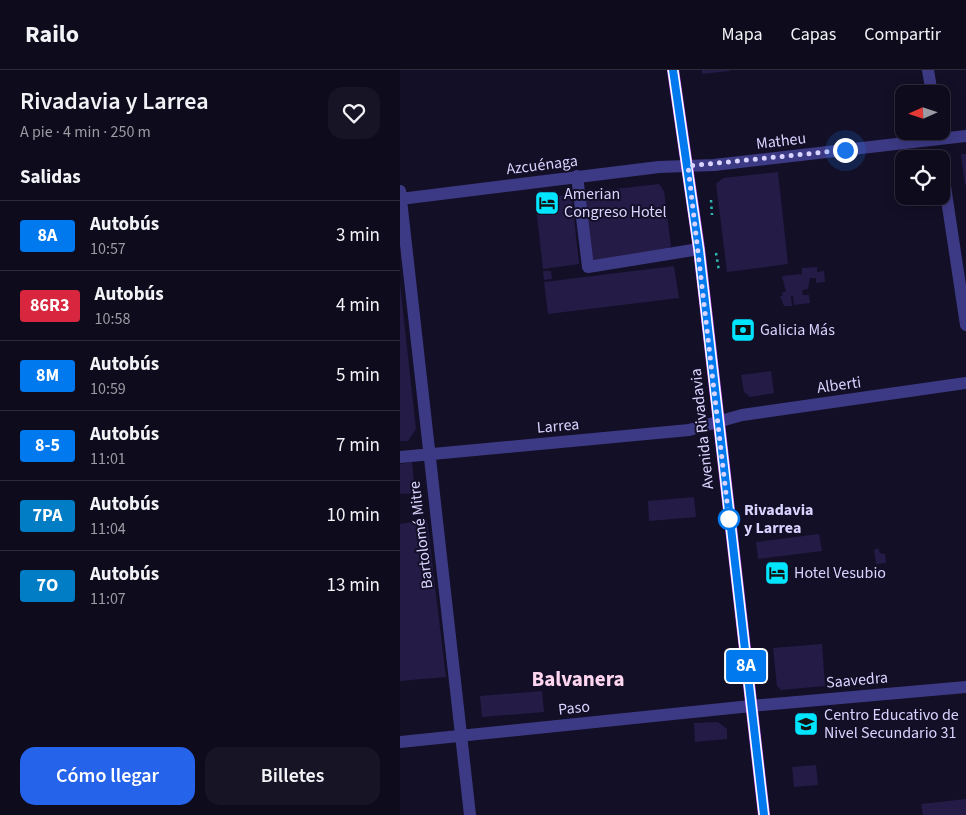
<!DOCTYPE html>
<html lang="es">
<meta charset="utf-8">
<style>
:root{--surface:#0e0b1c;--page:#171425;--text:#f1f3f6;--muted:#9b9ba3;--line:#2e2b3b;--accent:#2563eb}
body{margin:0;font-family:"Source Sans 3",sans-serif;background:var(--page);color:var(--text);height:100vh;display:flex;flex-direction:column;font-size:19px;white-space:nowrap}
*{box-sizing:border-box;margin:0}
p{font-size:16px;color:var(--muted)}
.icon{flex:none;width:28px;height:28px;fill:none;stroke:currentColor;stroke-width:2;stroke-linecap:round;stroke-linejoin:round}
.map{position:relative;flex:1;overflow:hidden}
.side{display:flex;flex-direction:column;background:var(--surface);width:400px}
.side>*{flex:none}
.badge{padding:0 10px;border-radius:4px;font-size:18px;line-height:32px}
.needle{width:32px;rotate:267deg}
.fabs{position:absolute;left:495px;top:15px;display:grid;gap:10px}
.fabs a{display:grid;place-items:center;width:55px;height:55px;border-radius:10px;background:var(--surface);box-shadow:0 2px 12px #0003,0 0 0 1px var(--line);font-size:25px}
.you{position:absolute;width:25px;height:25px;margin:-12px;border:4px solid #fff;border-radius:50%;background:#1a73e8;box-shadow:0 0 0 8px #1a73e833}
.map>.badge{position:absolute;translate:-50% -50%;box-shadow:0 0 0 2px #fff}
h2{padding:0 20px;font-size:19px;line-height:45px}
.round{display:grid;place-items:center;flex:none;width:52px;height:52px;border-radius:15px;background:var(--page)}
.overview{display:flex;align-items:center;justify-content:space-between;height:85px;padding:0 20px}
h1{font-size:24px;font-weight:600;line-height:38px}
.cta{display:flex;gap:10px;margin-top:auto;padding:10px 20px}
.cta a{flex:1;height:58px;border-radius:15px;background:var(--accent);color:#fff;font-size:20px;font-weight:600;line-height:58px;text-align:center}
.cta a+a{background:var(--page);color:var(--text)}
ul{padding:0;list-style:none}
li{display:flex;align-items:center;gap:15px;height:70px;padding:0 20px;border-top:1px solid var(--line)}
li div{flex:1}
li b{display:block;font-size:19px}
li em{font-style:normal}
li .badge{min-width:55px;font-weight:700;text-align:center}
header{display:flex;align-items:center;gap:30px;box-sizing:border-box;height:70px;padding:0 25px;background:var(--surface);border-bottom:1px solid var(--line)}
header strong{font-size:24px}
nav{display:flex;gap:28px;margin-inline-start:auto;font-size:18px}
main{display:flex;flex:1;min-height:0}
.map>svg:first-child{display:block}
</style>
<header>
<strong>Railo</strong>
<nav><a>Mapa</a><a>Capas</a><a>Compartir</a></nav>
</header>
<main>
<section class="side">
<div class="overview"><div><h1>Rivadavia y Larrea</h1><p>A pie · 4 min · 250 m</p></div><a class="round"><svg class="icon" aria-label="heart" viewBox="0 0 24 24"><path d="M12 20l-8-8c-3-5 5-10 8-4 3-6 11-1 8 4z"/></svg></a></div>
<h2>Salidas</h2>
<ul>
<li><span class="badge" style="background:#0079ef;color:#fff">8A</span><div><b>Autobús</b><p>10:57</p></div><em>3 min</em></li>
<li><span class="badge" style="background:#d7263d;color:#fff">86R3</span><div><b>Autobús</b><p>10:58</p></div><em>4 min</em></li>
<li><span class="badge" style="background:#0079ef;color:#fff">8M</span><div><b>Autobús</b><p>10:59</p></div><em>5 min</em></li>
<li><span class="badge" style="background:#0079ef;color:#fff">8-5</span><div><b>Autobús</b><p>11:01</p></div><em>7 min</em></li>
<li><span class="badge" style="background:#007dc5;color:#fff">7PA</span><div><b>Autobús</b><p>11:04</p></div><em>10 min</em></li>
<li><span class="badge" style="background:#007dc5;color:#fff">7O</span><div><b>Autobús</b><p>11:07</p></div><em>13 min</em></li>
</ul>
<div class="cta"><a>Cómo llegar</a><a>Billetes</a></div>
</section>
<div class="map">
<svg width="566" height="745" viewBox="0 0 566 745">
<rect width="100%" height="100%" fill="#130f26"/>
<!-- building -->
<path fill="#241b47" d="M302 0H330V1L302 4Z
M561 84H566V115H565Z
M378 102 388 194 327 202 316 114 323 108Z
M259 114 264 121 271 176 266 180 196 191 192 189 185 128 189 122Z
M167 125 172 128 179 194 143 199 135 128Z
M274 196 279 228 148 244 144 212Z
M417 197V202L424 201 425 212 416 213V208H410L408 219 402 220 403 225H409L410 233 394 235 393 226H391L392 236H384L380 226H383L382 222H386L382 206 402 204V198Z
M143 201H151L152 209 144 210Z
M0 214 16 359 8 371H0Z
M371 301 374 323 350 327 344 322 341 305Z
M12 392 15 423 0 424V394Z
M294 427 296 447 249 451 248 431Z
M27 450 46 607 0 611V454Z
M419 464 422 481 358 489 356 472Z
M478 478 480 483 485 484 486 493 476 494 474 480Z
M422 574 425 616 381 620 377 616 373 578Z
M142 621 144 642 82 647 80 626Z
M318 652 327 659V669L295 672 294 653Z
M416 695 418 715 394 717 392 697Z
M566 729V745H523L521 734Z"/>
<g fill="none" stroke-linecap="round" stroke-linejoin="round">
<!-- path -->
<path stroke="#2fb8b0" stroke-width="2.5" stroke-dasharray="2.5 4" stroke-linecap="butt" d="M311 130 312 145
M316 183 319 201"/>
<!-- minor -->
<path stroke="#3d3a85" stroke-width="12" d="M528 0 532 24
M541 90 566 255
M177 106 188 197 299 179
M0 121 70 745
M0 129 259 97 314 95 566 66
M0 387 289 360 342 345 566 313
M0 672 351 636 566 617"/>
<!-- major -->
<path stroke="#c25bff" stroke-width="12" d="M273 0 299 179 364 745"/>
</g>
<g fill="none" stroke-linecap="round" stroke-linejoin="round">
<defs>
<path id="line" d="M273 0 299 180 364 745"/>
</defs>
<!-- line casing -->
<use href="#line" stroke="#fff" stroke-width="11"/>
<!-- line -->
<use href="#line" stroke="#0079ef" stroke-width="8"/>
<!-- walk -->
<path stroke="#d9d4ff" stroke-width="5" stroke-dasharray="0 9" d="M329 449 288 96 445 80"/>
</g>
<!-- icons -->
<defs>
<symbol id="hotel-square" viewBox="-11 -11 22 22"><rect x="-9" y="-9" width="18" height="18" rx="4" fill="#00e5ff" stroke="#130f26"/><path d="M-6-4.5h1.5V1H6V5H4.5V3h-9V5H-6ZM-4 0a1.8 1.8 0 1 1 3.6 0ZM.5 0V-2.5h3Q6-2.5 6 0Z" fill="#111"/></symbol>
<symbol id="bank-square" viewBox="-11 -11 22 22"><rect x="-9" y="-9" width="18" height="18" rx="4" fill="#00e5ff" stroke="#130f26"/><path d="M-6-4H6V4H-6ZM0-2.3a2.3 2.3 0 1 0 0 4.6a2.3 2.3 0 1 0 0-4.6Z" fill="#111"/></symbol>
<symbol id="school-square" viewBox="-11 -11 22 22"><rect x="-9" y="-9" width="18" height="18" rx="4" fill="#00e5ff" stroke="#130f26"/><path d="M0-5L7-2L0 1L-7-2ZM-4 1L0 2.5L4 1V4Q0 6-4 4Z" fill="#111"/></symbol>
</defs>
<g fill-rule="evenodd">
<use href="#hotel-square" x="133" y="119" width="28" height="28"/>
<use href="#bank-square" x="329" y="246" width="28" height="28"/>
<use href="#hotel-square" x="363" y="489" width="28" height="28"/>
<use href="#school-square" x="392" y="640" width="28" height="28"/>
</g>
<!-- markers -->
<circle fill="#fff" stroke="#0079ef" stroke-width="2.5" cx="329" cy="449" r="10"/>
<g text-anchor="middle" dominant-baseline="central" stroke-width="4" stroke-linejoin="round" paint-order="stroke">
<!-- street labels -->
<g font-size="16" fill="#d9d4ff" stroke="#130f26">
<text transform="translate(381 71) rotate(-7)">Matheu</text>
<text transform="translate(142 95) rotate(-7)">Azcuénaga</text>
<text transform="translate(439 315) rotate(-8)">Alberti</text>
<text transform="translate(158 356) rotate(-5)">Larrea</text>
<text transform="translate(302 359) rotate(-96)">Avenida Rivadavia</text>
<text transform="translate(21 465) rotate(-97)">Bartolomé Mitre</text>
<text transform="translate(457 610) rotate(-5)">Saavedra</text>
<text transform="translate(174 638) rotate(-6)">Paso</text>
</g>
<!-- poi labels -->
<g font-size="16" fill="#d9d4ff" stroke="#130f26" text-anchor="start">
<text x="164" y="124">Amerian<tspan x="164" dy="18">Congreso Hotel</tspan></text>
<text x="360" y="260">Galicia Más</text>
<text x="394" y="503">Hotel Vesubio</text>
<text x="424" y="645">Centro Educativo de<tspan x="424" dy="18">Nivel Secundario 31</tspan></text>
</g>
<!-- stop labels -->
<g font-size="16" font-weight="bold" fill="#d9d4ff" stroke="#130f26" text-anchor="start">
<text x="344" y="440">Rivadavia<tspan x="344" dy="18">y Larrea</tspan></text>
</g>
<!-- district labels -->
<g font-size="21" font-weight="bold" fill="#ffd6f0" stroke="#130f26">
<text x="178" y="609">Balvanera</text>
</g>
</g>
</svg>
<div class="fabs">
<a><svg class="needle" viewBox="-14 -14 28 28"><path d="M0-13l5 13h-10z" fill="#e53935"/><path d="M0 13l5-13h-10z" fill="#9b9ba3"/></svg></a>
<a><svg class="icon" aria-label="locate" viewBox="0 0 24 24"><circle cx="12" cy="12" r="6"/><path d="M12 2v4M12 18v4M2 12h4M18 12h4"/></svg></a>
</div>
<div class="you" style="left:445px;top:80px"></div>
<b class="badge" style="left:346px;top:596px;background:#0079ef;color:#fff">8A</b>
</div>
</main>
